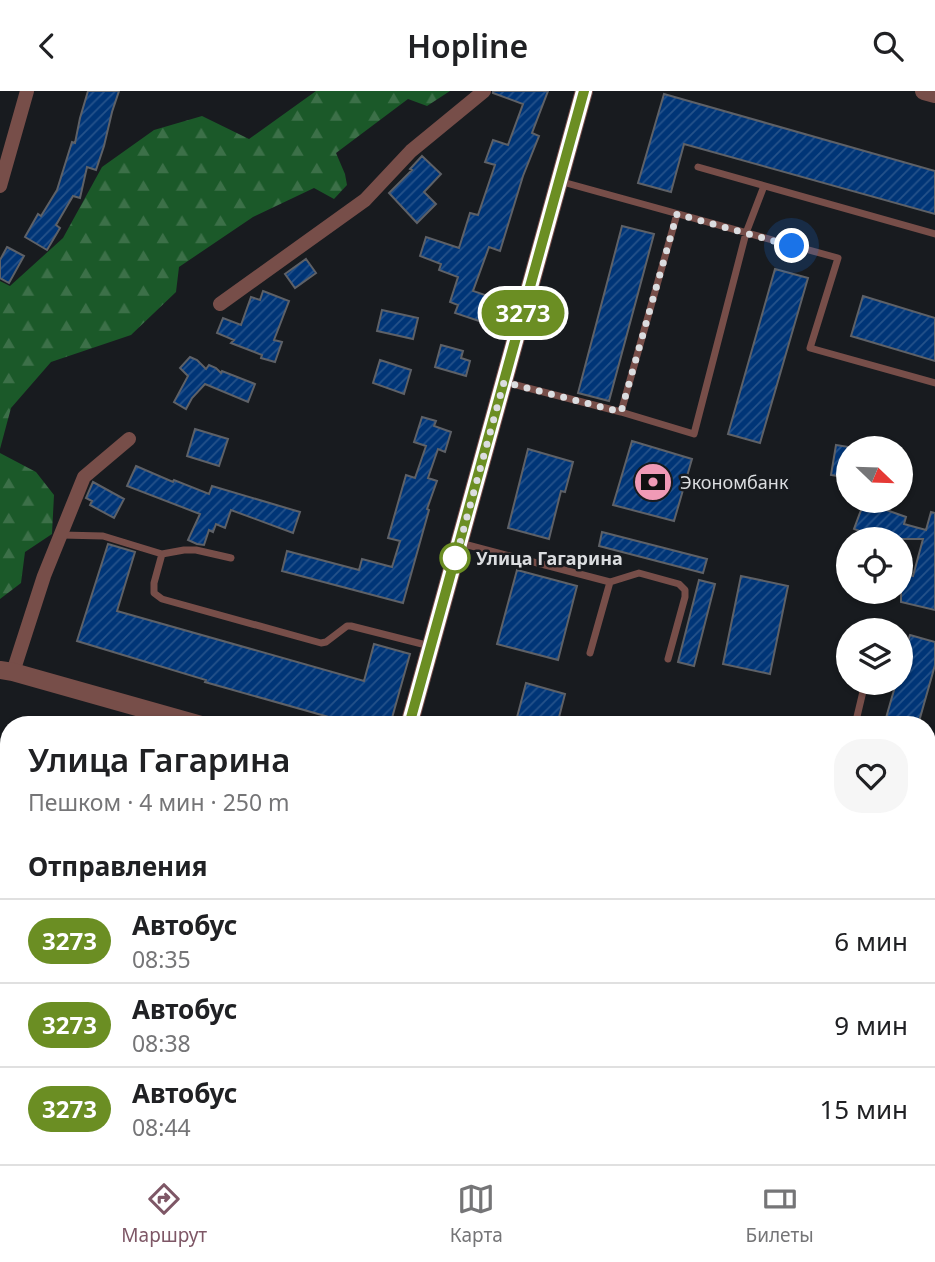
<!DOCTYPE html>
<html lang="ru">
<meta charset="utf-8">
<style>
:root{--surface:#fff;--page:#f6f6f6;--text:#202124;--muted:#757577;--line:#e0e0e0;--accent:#7e5766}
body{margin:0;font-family:"Noto Sans",sans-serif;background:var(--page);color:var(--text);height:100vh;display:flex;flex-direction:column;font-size:26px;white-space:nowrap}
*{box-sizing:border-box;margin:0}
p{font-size:23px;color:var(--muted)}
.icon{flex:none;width:38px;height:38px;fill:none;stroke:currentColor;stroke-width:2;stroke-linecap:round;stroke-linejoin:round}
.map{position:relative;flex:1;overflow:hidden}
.sheet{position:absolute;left:0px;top:625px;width:936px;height:450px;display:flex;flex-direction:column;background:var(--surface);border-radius:28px 28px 0 0;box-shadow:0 2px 5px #0004}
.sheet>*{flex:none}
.badge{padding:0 14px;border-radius:23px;font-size:24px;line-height:46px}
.needle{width:46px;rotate:113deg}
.buttons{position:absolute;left:836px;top:345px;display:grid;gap:14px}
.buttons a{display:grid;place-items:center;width:77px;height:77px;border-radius:50%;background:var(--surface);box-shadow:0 2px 5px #0004;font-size:35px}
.you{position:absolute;width:35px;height:35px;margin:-18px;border:5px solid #fff;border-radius:50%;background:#1a73e8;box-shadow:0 0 0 10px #1a73e833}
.map>.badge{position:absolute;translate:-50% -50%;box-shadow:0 0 0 4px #fff}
h2{padding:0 28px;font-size:26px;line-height:63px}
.round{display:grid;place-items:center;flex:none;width:74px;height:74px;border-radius:28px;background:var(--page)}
.head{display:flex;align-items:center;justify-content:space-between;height:119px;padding:0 28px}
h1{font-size:33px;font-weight:600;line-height:52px}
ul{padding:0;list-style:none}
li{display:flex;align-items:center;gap:21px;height:84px;padding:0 28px;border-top:2px solid var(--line)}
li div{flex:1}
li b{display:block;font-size:26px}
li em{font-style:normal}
li .badge{min-width:77px;font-weight:700;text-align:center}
header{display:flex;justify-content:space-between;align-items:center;height:91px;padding:0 28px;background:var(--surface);font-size:32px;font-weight:600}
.menu{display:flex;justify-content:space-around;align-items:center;height:98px;border-top:2px solid var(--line);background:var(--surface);font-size:19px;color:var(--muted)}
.menu a{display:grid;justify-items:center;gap:4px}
.menu .active{color:var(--accent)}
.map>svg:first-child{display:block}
</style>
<header><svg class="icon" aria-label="back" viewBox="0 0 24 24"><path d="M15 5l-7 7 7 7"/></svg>Hopline<svg class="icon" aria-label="search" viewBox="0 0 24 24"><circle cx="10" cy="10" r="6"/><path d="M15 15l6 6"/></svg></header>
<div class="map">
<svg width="935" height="1073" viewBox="0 0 935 1073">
<defs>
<pattern id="forest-firs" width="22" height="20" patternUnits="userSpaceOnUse" patternTransform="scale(1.75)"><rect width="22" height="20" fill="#1b5929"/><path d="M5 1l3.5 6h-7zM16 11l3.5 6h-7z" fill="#3c7048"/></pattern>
<pattern id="building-hatch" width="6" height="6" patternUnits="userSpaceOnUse" patternTransform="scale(1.75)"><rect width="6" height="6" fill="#003577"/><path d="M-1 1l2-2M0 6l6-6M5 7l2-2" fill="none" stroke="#25528a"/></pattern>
</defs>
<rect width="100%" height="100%" fill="#181b1f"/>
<!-- forest -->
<path fill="url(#forest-firs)" d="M316 0H450L427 15 408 8 336 62 345 83 347 94 334 108 314 97 253 126 179 176 176 201 131 244 51 271 11 317 0 358V190L10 195 63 147 102 76 154 39 202 25 249 48Z
M0 362 36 381 54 404 52 443 25 461 21 492 0 508Z"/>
<!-- building -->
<path fill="url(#building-hatch)" stroke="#5e6167" stroke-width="2" d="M88 0H119L112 21 104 55 96 79 87 76 80 107 73 105 56 134 60 137 47 159 25 146 38 123 41 125 57 99 72 51 75 52 80 27Z
M493 0H548L532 42 539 45 523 85 500 160 489 156 473 200 488 205 479 230 455 222 458 214 450 211 458 186 439 179 441 173 420 165 426 146 459 157 470 122 478 124 495 74 485 71 493 49 508 54 523 13 493 2Z
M664 3 935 80V123L684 53 671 101 638 92Z
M422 65 441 83 424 101 436 113 417 132 389 102 412 79 410 78Z
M622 135 654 143 609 310 578 302Z
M7 156 24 165 9 192 0 187V169Z
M306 168 316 182 295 197 285 183Z
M775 178 808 187 760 352 728 343Z
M263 200 289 210 274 249 282 251 275 271 261 267 262 264 231 252 234 249 217 242 223 227 241 234 251 206 260 209Z
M863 205 935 227V270L851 245Z
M382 219 418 227 413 248 377 240Z
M441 254 463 260 461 267 470 270 466 285 435 276Z
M190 266 197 269 206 278 209 274 216 277 221 282 222 280 255 293 248 311 205 293 192 307 186 318 174 311 188 285 180 277Z
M380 269 411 279 404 303 373 292Z
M422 326 436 330 434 335 451 341 445 361 438 358 428 387 437 390 427 418 429 419 403 512 282 480 287 460 359 479 362 468 392 476 400 450 388 447 406 384 415 387 426 355 414 351Z
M195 338 228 348 219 375 187 365Z
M632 350 692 368 674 430 613 414Z
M836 354 849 356V387L831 384Z
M528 358 573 371 565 401 561 400 549 448 508 437Z
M136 375 173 391 174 389 209 403 212 395 300 421 293 442 231 419 225 437 216 433 213 441 209 439 204 454 197 453 188 449 200 423 127 395Z
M93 391 124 408 114 427 90 414 92 410 86 407Z
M864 411 906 426 904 433 926 439 931 421 935 422V519L901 511V482L913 485 923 448H882L854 438Z
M602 441 707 468 703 482 599 455Z
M108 453 135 461 117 520 364 590 374 553 410 563 390 634H357L205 591 206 589 77 550Z
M517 479 577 495 558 569 497 553Z
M741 485 788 495 770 583 723 573Z
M699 489 715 493 694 575 678 571Z
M910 544 935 551V574L918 634H884L896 592H901V573Z
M526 592 565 603 557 634H515Z"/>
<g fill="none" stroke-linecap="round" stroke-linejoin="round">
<!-- service -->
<path stroke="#774e49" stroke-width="7" d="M698 76 935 143
M559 90 838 167 810 257 935 292
M505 291 621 321 694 343 746 142 764 95
M621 321 677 123
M62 444 103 445 162 463 154 492V502L162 508 321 552 326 551 347 535H351L430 555
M460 452 610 491 639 482 679 493 685 499V506L668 568
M162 463 184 459H196L231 467
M590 562 610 491
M855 634 865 592
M706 1066 733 1073
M510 1073 511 1066
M635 1073 638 1066"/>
<!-- minor -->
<path stroke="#774e49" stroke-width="14" d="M0 95 27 0
M220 213 365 109 411 60 484 0
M13 581 44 485 84 386 129 348
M928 832 935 834
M380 1066 406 1073
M842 1073 844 1066"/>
<!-- tertiary -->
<path stroke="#774e49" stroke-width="18" d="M924 0 935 3
M0 579 13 581 201 634
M409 634 584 0
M928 748 935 721
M285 1073 287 1066"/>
</g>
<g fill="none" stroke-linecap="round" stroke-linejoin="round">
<defs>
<path id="line" d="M409 634 584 0"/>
</defs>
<!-- line casing -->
<use href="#line" stroke="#fff" stroke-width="16"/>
<!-- line -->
<use href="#line" stroke="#6b8e23" stroke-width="10"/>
<!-- walk -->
<path stroke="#dbdde0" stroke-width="7" stroke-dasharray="0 12.6" d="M455 467 453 477 504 291 621 321 677 123 792 155"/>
</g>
<!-- icons -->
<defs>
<symbol id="bank-disc" viewBox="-11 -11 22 22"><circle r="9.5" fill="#f09ab6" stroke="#181b1f"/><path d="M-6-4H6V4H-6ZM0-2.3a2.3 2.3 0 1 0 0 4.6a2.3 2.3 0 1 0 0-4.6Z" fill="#111"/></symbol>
</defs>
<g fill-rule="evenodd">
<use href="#bank-disc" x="631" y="369" width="44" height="44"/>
</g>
<!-- markers -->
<circle fill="#fff" stroke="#6b8e23" stroke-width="3.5" cx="455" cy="467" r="14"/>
<g text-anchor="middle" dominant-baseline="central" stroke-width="5" stroke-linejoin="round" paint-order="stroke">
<!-- poi labels -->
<g font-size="18" fill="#dbdde0" stroke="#181b1f" text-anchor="start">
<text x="680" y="391">Экономбанк</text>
</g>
<!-- stop labels -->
<g font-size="18" font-weight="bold" fill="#dbdde0" stroke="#181b1f" text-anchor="start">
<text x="476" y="467">Улица Гагарина</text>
</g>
</g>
</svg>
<div class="buttons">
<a><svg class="needle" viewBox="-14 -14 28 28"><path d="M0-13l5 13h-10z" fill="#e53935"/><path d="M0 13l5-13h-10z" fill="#757577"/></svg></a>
<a><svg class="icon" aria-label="locate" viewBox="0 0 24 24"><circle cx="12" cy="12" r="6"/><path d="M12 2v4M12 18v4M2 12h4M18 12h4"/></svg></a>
<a><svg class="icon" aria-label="layers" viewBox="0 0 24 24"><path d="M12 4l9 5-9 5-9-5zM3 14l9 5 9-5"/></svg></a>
</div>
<div class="you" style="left:792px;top:155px"></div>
<b class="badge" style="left:523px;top:222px;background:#6b8e23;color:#fff">3273</b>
<section class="sheet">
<div class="head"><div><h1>Улица Гагарина</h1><p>Пешком · 4 мин · 250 m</p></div><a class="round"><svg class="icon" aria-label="heart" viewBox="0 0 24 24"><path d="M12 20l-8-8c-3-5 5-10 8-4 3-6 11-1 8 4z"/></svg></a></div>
<h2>Отправления</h2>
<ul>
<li><span class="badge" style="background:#6b8e23;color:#fff">3273</span><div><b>Автобус</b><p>08:35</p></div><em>6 мин</em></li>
<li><span class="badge" style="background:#6b8e23;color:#fff">3273</span><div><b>Автобус</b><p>08:38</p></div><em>9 мин</em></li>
<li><span class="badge" style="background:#6b8e23;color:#fff">3273</span><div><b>Автобус</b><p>08:44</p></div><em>15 мин</em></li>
</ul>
</section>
</div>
<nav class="menu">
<a class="active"><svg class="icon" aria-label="directions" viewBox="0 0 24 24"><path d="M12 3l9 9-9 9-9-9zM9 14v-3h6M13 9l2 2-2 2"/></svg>Маршрут</a>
<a><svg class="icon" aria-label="map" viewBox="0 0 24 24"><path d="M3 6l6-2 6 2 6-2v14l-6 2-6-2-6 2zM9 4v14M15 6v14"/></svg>Карта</a>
<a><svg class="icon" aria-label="tickets" viewBox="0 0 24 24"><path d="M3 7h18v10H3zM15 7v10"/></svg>Билеты</a>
</nav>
